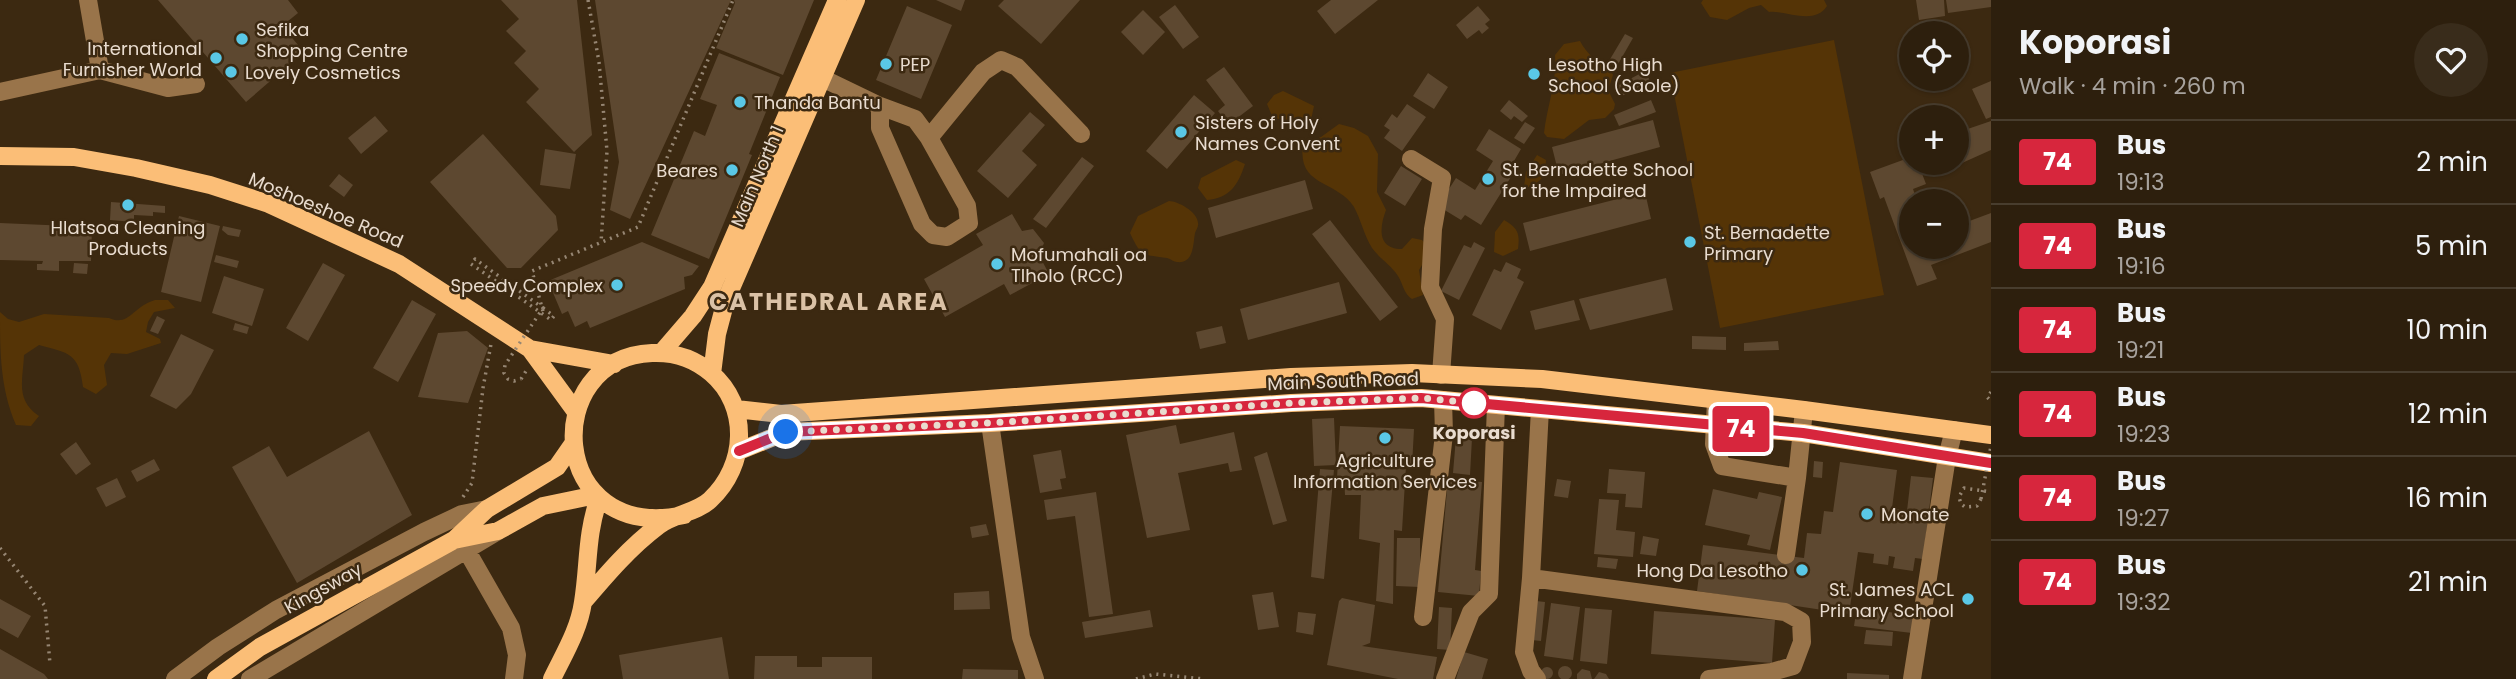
<!DOCTYPE html>
<meta charset="utf-8">
<style>
:root{--surface:#2d1f0d;--page:#392c1b;--text:#f1f3f6;--muted:#a7a29d;--line:#483d2e}
body{margin:0;font-family:Poppins,sans-serif;background:var(--page);color:var(--text);height:100vh;display:flex;flex-direction:column;font-size:26px;white-space:nowrap}
*{box-sizing:border-box;margin:0}
p{font-size:23px;color:var(--muted)}
.icon{flex:none;width:38px;height:38px;fill:none;stroke:currentColor;stroke-width:2;stroke-linecap:round;stroke-linejoin:round}
.map{position:relative;flex:1;overflow:hidden}
.panel{display:flex;flex-direction:column;background:var(--surface);width:525px}
.panel>*{flex:none}
.badge{padding:0 14px;border-radius:5px;font-size:24px;line-height:46px}
.buttons{position:absolute;left:1899px;top:21px;display:grid;gap:14px}
.buttons a{display:grid;place-items:center;width:70px;height:70px;border-radius:50%;background:var(--surface);box-shadow:0 2px 5px #0004,0 0 0 2px var(--line);font-size:35px}
.you{position:absolute;width:35px;height:35px;margin:-18px;border:5px solid #fff;border-radius:50%;background:#1a73e8;box-shadow:0 0 0 10px #1a73e833}
.map>.badge{position:absolute;translate:-50% -50%;box-shadow:0 0 0 4px #fff}
.round{display:grid;place-items:center;flex:none;width:74px;height:74px;border-radius:37px;background:var(--page)}
.head{display:flex;align-items:center;justify-content:space-between;height:119px;padding:0 28px}
h1{font-size:33px;font-weight:700;line-height:52px}
ul{padding:0;list-style:none}
li{display:flex;align-items:center;gap:21px;height:84px;padding:0 28px;border-top:2px solid var(--line)}
li div{flex:1}
li b{display:block;font-size:26px}
li em{font-style:normal}
li .badge{min-width:77px;font-weight:700;text-align:center}
main{display:flex;flex:1;min-height:0}
.map>svg:first-child{display:block}
</style>
<main>
<div class="map">
<svg width="1991" height="679" viewBox="0 0 1991 679">
<rect width="100%" height="100%" fill="#3c2911"/>
<!-- green -->
<path fill="#553406" d="M1703 0H1824L1827 6C1814 26 1786 10 1769 12L1761 5 1749 8 1727 20 1710 17 1701 3Z
M1834 40 1884 295 1720 328 1670 73Z
M1580 41C1586 53 1600 65 1611 71L1613 75 1608 90 1615 104 1614 109 1605 118 1589 120 1564 139 1547 137 1544 133C1547 106 1557 82 1555 55L1564 44Z
M1283 91 1314 106 1311 120 1297 122 1273 118 1267 104 1274 95Z
M1339 124 1354 128 1368 136 1378 154 1377 192 1386 210C1380 226 1376 249 1402 249L1412 238 1422 240 1429 247 1427 257 1419 270 1423 295 1412 299C1404 294 1403 284 1398 276 1391 265 1379 258 1372 248 1364 235 1361 220 1354 207 1337 180 1297 187 1303 145L1321 137Z
M1537 155 1546 160 1545 174 1534 187H1524L1526 172Z
M1236 160 1245 164C1238 185 1230 198 1207 200L1198 188 1201 178Z
M1169 201C1178 201 1198 212 1198 223 1199 226 1196 230 1195 233 1193 244 1194 264 1177 262 1174 262 1171 259 1167 258 1142 254 1142 258 1130 233L1138 216Z
M1504 220C1518 228 1520 233 1518 249L1503 256 1494 252 1495 232Z
M155 300H168L175 308 154 312 148 322 146 332 160 339 161 343 127 354 111 353 104 365 107 385 96 394 83 387C79 353 69 353 39 345L24 355C23 380 15 400 39 416L31 426 16 425C0 388 0 351 0 312L8 319 19 322 44 314 109 318C129 327 132 307 155 300Z"/>
<!-- building -->
<path fill="#5d4830" d="M158 0H288L298 13 282 26 304 52 246 102Z
M501 0H577L592 135 574 152 526 102 539 89 514 63 526 51 506 31 519 19Z
M595 0H731L630 219 610 210 619 162Z
M734 0H814L783 75 716 48 735 3Z
M936 0H965L961 11Z
M1004 0H1080L1041 44 998 6Z
M1331 0H1378L1335 34 1317 11Z
M1916 0H1944L1945 16 1919 20Z
M1946 0H1991V7L1948 13Z
M1175 5 1199 37 1183 49 1159 17Z
M907 6 952 25 921 99 876 80Z
M1478 6 1490 20 1485 24 1489 28 1482 34 1479 30 1467 39 1456 25Z
M1143 10 1165 32 1143 55 1121 32Z
M1625 34 1633 38 1617 66 1609 61Z
M719 53 780 77 749 154 752 155 709 259 651 235 694 131 705 136 717 105 700 99Z
M1224 67 1253 106 1228 125 1218 111 1225 105 1206 80Z
M1645 71 1650 81 1620 97 1615 87Z
M1428 73 1448 87 1434 109 1413 96Z
M1991 81V117L1986 119 1972 89Z
M1194 95 1215 113 1167 169 1146 151Z
M1509 100 1528 116 1522 122 1514 116 1511 120 1500 111Z
M1651 100 1656 112 1619 126 1614 115Z
M1407 104 1426 117 1402 151 1384 138 1390 130 1384 126 1392 114 1397 118Z
M1030 112 1045 125 1022 151 1037 165 1008 198 977 171Z
M375 116 388 131 361 154 348 138Z
M1653 120 1660 147 1559 175 1552 147Z
M1991 121V150L1962 163 1956 151V133Z
M1525 122 1535 128 1524 144 1514 138Z
M1489 129 1521 149 1514 161 1519 164 1481 225 1465 215 1461 220 1438 206 1456 178 1475 190 1493 161 1476 150Z
M483 134 556 216 558 230 521 268H507L430 182Z
M545 149 576 154 570 189 540 185Z
M1082 157 1094 166 1046 228 1033 219Z
M1911 157V163H1918L1926 184 1913 189 1917 201H1911V247H1956V226L1991 213V242L1931 265 1937 279 1917 286 1884 197 1880 199 1870 172Z
M1401 166 1422 179 1405 206 1384 193Z
M339 174 353 185 344 197 329 186Z
M1305 180 1313 209 1216 238 1208 208Z
M1645 192 1651 219 1530 251 1523 223Z
M111 202 165 206V213L153 212V216L134 215V222L110 220Z
M1012 214 1022 231 1033 229 1044 243 1039 255 1049 274 1010 295 1004 284 945 317 924 279 983 245 976 234Z
M179 216 220 226 201 302 161 292Z
M1330 220 1398 307 1380 321 1312 234Z
M0 223 92 227 91 261H59V271L37 270V264H42L43 261 0 260Z
M223 226 241 230 239 237 228 235 222 230Z
M642 242 699 266 692 275 684 277 685 289 590 328 587 321 575 327 568 311 562 314 548 281Z
M1474 242 1485 248 1459 300 1441 291 1464 245 1471 248Z
M216 255 239 261 237 268 214 262Z
M1506 262 1521 269 1517 278 1524 282 1501 330 1472 315 1494 269 1501 272Z
M74 263 88 264 87 274 73 273Z
M323 263 345 275 308 341 286 328Z
M224 276 264 289 252 326 212 313Z
M1666 278 1673 310 1590 330 1579 299Z
M1339 282 1347 313 1248 340 1240 309Z
M412 300 436 314 398 382 373 368Z
M1574 300 1580 320 1535 330 1530 311Z
M157 316 165 320 158 334 150 331Z
M235 323 249 327 247 334 233 330Z
M1222 326 1226 343 1200 349 1196 332Z
M467 331 488 348 468 403 418 397 438 333Z
M181 334 214 350 191 394 176 409 150 396Z
M1692 336 1726 337V350L1692 349Z
M1778 341 1779 350 1744 351V343Z
M1334 418 1336 465 1314 466 1312 419Z
M1176 425 1180 444 1234 432 1242 470 1230 472 1228 463 1178 473 1190 530 1147 538 1126 435Z
M1340 426 1414 429 1412 466H1406L1402 531 1394 530 1393 604 1376 601 1380 543 1359 539 1361 495H1345L1344 477 1337 478Z
M369 431 412 515 297 583 232 467 269 446 287 477Z
M1456 437 1472 438 1470 475 1453 473Z
M76 442 91 464 76 475 60 454Z
M1061 450 1066 478 1060 479 1062 489 1040 493 1033 455Z
M1267 452 1287 521 1273 525 1254 457Z
M154 459 160 470 137 482 131 471Z
M1814 461 1823 462 1822 478 1813 477Z
M1840 462 1897 470 1892 508 1907 511 1911 476 1933 478 1923 559 1915 558 1913 571 1893 568 1895 557 1889 556 1888 565 1873 563 1874 554 1858 552 1849 614 1697 591 1703 545 1804 558 1807 533 1821 534 1824 511 1833 512Z
M1320 469 1334 470 1324 579 1311 577Z
M1609 469 1645 472 1642 508 1625 507 1626 494 1607 493Z
M117 478 126 497 106 507 96 488Z
M1448 479 1482 482 1475 570 1481 571 1479 596 1438 592Z
M1557 479 1571 481 1568 498 1554 496Z
M1713 489 1757 499 1759 492 1782 497 1770 550 1747 545 1750 535 1705 525Z
M1096 492 1113 614 1089 617 1075 516 1047 520 1044 500Z
M1599 499 1619 500 1616 530 1635 532 1633 557 1594 554Z
M986 524 989 535 972 538 970 527Z
M1643 536 1659 539 1656 556 1640 554Z
M1397 538H1420V587L1396 586Z
M1598 557 1618 559 1616 569 1597 567Z
M989 591 990 609 954 610V593Z
M1273 592 1279 627 1258 630 1252 595Z
M1342 598 1375 605 1370 643 1362 646 1437 657 1433 679H1398L1327 665 1339 601Z
M0 599 31 616 18 638 0 628Z
M1536 601 1545 602 1541 641 1532 640Z
M1551 603 1580 607 1573 660 1544 656Z
M1439 607 1452 608 1450 650 1437 649Z
M1857 607 1914 616 1912 633 1854 626Z
M1585 608 1612 610 1607 664 1580 661Z
M1150 610 1153 627 1085 638 1082 622Z
M1654 611 1775 620 1772 663 1651 654Z
M1298 612 1316 614 1313 635 1296 632Z
M1866 630 1893 632 1892 646 1864 644Z
M722 637 729 679H623L619 655Z
M0 649 44 674 48 679H0Z
M1464 652 1488 659 1482 679H1456Z
M755 656H797V667H822V657H872V679H754Z
M1558 673a7 7 0 1 1 14 0a7 7 0 1 1-14 0Z
M1541 673a6 6 0 1 1 12 0a6 6 0 1 1-12 0Z
M963 669 1018 670V679H962Z
M1582 669 1590 671 1592 679H1577V674Z
M1599 672 1606 674 1609 679H1594Z
M1847 673 1889 675V679H1847Z"/>
<g fill="none" stroke-linecap="round" stroke-linejoin="round">
<!-- path -->
<path stroke="#968673" stroke-width="3.5" stroke-dasharray="2 5" stroke-linecap="butt" d="M588 0 599 62 607 151 601 243
M513 293 544 315 532 271 638 227 733 0
M543 308 554 316 551 320 544 315
M521 379 526 371
M1991 392 1987 397 1991 401
M463 497 472 483 483 388 491 344
M1981 499 1977 506 1965 507 1961 504 1959 497 1964 488 1991 492
M0 548 45 606 50 664
M1136 679 1155 674 1204 679"/>
<!-- minor -->
<path stroke="#99744a" stroke-width="18" d="M88 0 100 70
M822 78 880 106V128L922 224 933 235 947 237 969 223 967 206 929 138 983 72 1001 60 1017 67 1081 134
M0 92 100 70 168 88 196 84
M880 106 915 119 929 138
M1411 159 1442 178 1433 229 1430 287 1445 319 1441 375
M1716 400 1714 444 1722 466 1797 478 1804 410
M990 423 1021 637 1035 679
M467 551 511 628 517 655 514 679
M1786 555 1797 478
M1531 578 1785 612 1801 621 1802 642 1793 666 1772 672 1709 679
M1423 617 1444 434 1443 400
M175 679 218 647 276 610 424 532 462 514 487 509
M250 679 498 531
M1445 679 1471 612 1489 594 1496 405
M1537 679 1531 671 1524 652 1531 578 1540 409
M1912 679 1947 457 1954 430"/>
<!-- major -->
<path stroke="#fbbe77" stroke-width="18" d="M0 156 74 157 136 168 210 185 269 204 399 264 530 349 576 412
M530 349 614 364
M662 352 693 316 712 287 837 0
M712 374 717 334 726 300 856 0
M736 409 781 414 1291 377 1412 373 1542 379 1804 410 1991 435
M739 451 786 432 990 423 1291 403 1421 398 1803 433 1991 463
M454 540 498 531 543 506 596 495
M584 601C607 574 630 547 658 526 673 514 696 513 710 500 747 466 750 406 711 373 695 359 674 352 652 353 539 357 547 544 684 515
M216 679 260 647 454 540 487 509 557 467 573 444
M552 679C564 654 579 630 583 602 589 565 586 535 599 498"/>
<!-- path-bridge -->
<path stroke="#968673" stroke-width="3.5" stroke-dasharray="2 5" stroke-linecap="butt" d="M513 293 471 264 475 259 543 308 505 365 504 373 508 379 514 381 521 379
M1981 499 1991 446"/>
</g>
<g fill="none" stroke-linecap="round" stroke-linejoin="round">
<defs>
<path id="line" d="M739 451 786 432 990 423 1292 403 1421 398 1803 433 1991 463"/>
</defs>
<!-- line casing -->
<use href="#line" stroke="#fff" stroke-width="16"/>
<!-- line -->
<use href="#line" stroke="#d7263d" stroke-width="10"/>
<!-- walk -->
<path stroke="#e9dccf" stroke-width="7" stroke-dasharray="0 12.6" d="M786 432 990 423 1292 403 1421 398 1474 403"/>
</g>
<!-- markers -->
<g fill="#5ac8e6" stroke="#3c2911" stroke-width="2.5">
<circle cx="242" cy="39" r="7"/>
<circle cx="216" cy="58" r="7"/>
<circle cx="886" cy="64" r="7"/>
<circle cx="231" cy="72" r="7"/>
<circle cx="1534" cy="74" r="7"/>
<circle cx="740" cy="102" r="7"/>
<circle cx="1181" cy="132" r="7"/>
<circle cx="732" cy="170" r="7"/>
<circle cx="1488" cy="179" r="7"/>
<circle cx="128" cy="205" r="7"/>
<circle cx="1690" cy="242" r="7"/>
<circle cx="997" cy="264" r="7"/>
<circle cx="617" cy="285" r="7"/>
<circle cx="1385" cy="438" r="7"/>
<circle cx="1867" cy="514" r="7"/>
<circle cx="1802" cy="570" r="7"/>
<circle cx="1968" cy="599" r="7"/>
</g>
<circle fill="#fff" stroke="#d7263d" stroke-width="3.5" cx="1474" cy="403" r="14"/>
<g text-anchor="middle" dominant-baseline="central" stroke-width="5" stroke-linejoin="round" paint-order="stroke">
<!-- poi labels -->
<g font-size="18" fill="#e9dccf" stroke="#3c2911" text-anchor="start">
<text x="256" y="29">Sefika<tspan x="256" dy="21">Shopping Centre</tspan></text>
<text x="202" y="48" text-anchor="end">International<tspan x="202" dy="21">Furnisher World</tspan></text>
<text x="900" y="64">PEP</text>
<text x="1548" y="64">Lesotho High<tspan x="1548" dy="21">School (Saole)</tspan></text>
<text x="245" y="72">Lovely Cosmetics</text>
<text x="754" y="102">Thanda Bantu</text>
<text x="1195" y="122">Sisters of Holy<tspan x="1195" dy="21">Names Convent</tspan></text>
<text x="1502" y="169">St. Bernadette School<tspan x="1502" dy="21">for the Impaired</tspan></text>
<text x="718" y="170" text-anchor="end">Beares</text>
<text x="128" y="227" text-anchor="middle">Hlatsoa Cleaning<tspan x="128" dy="21">Products</tspan></text>
<text x="1704" y="232">St. Bernadette<tspan x="1704" dy="21">Primary</tspan></text>
<text x="1011" y="254">Mofumahali oa<tspan x="1011" dy="21">Tlholo (RCC)</tspan></text>
<text x="603" y="285" text-anchor="end">Speedy Complex</text>
<text x="1385" y="460" text-anchor="middle">Agriculture<tspan x="1385" dy="21">Information Services</tspan></text>
<text x="1881" y="514">Monate</text>
<text x="1788" y="570" text-anchor="end">Hong Da Lesotho</text>
<text x="1954" y="589" text-anchor="end">St. James ACL<tspan x="1954" dy="21">Primary School</tspan></text>
</g>
<!-- street labels -->
<g font-size="18" fill="#e9dccf" stroke="#3c2911">
<text transform="translate(757 176) rotate(-67)">Main North 1</text>
<text transform="translate(326 210) rotate(23)">Moshoeshoe Road</text>
<text transform="translate(1343 381) rotate(-2)">Main South Road</text>
<text transform="translate(323 588) rotate(-29)">Kingsway</text>
</g>
<!-- stop labels -->
<g font-size="18" font-weight="bold" fill="#e9dccf" stroke="#3c2911">
<text x="1474" y="432">Koporasi</text>
</g>
<!-- district labels -->
<g font-size="24" font-weight="bold" letter-spacing="2" fill="#dbc2a6" stroke="#3c2911">
<text x="829" y="301">CATHEDRAL AREA</text>
</g>
</g>
</svg>
<div class="buttons">
<a><svg class="icon" aria-label="locate" viewBox="0 0 24 24"><circle cx="12" cy="12" r="6"/><path d="M12 2v4M12 18v4M2 12h4M18 12h4"/></svg></a>
<a>+</a>
<a>−</a>
</div>
<div class="you" style="left:786px;top:432px"></div>
<b class="badge" style="left:1741px;top:429px;background:#d7263d;color:#fff">74</b>
</div>
<section class="panel">
<div class="head"><div><h1>Koporasi</h1><p>Walk · 4 min · 260 m</p></div><a class="round"><svg class="icon" aria-label="heart" viewBox="0 0 24 24"><path d="M12 20l-8-8c-3-5 5-10 8-4 3-6 11-1 8 4z"/></svg></a></div>
<ul>
<li><span class="badge" style="background:#d7263d;color:#fff">74</span><div><b>Bus</b><p>19:13</p></div><em>2 min</em></li>
<li><span class="badge" style="background:#d7263d;color:#fff">74</span><div><b>Bus</b><p>19:16</p></div><em>5 min</em></li>
<li><span class="badge" style="background:#d7263d;color:#fff">74</span><div><b>Bus</b><p>19:21</p></div><em>10 min</em></li>
<li><span class="badge" style="background:#d7263d;color:#fff">74</span><div><b>Bus</b><p>19:23</p></div><em>12 min</em></li>
<li><span class="badge" style="background:#d7263d;color:#fff">74</span><div><b>Bus</b><p>19:27</p></div><em>16 min</em></li>
<li><span class="badge" style="background:#d7263d;color:#fff">74</span><div><b>Bus</b><p>19:32</p></div><em>21 min</em></li>
</ul>
</section>
</main>
